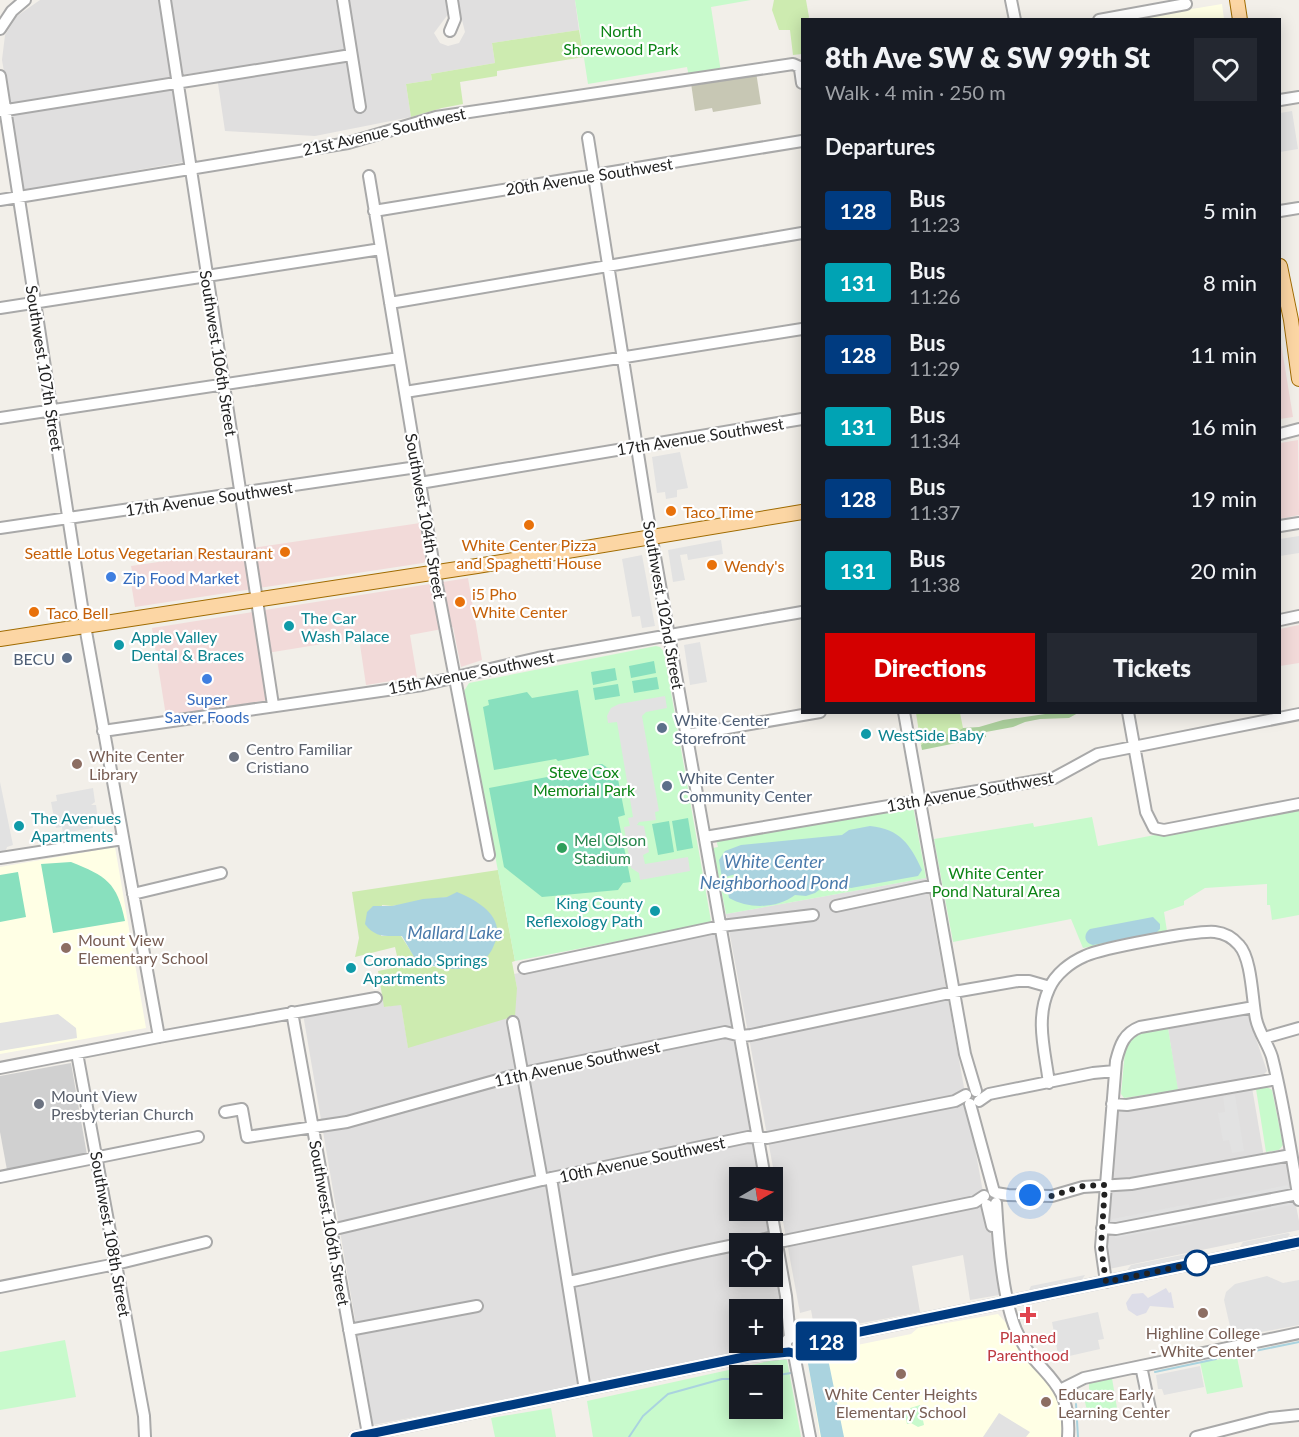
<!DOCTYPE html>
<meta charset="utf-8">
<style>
:root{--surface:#171b24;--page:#242831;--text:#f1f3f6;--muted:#9ea1a6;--accent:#d40000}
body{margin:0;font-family:Lato,sans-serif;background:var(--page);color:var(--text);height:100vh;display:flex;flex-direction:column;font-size:22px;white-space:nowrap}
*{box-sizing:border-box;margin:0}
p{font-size:20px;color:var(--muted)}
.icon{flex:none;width:33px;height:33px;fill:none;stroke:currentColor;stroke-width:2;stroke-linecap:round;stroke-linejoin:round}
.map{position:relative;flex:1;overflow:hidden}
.sheet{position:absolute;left:801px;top:18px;width:480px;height:696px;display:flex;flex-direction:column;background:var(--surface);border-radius:0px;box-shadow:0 3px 15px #0003}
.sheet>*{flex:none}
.badge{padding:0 12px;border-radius:4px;font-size:21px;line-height:39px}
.needle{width:39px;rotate:81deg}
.buttons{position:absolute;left:729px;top:1167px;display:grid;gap:12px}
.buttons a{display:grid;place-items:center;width:54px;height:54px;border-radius:0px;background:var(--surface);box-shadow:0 3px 15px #0003;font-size:30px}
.you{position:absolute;width:30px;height:30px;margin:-15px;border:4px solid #fff;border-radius:50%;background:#1a73e8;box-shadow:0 0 0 9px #1a73e833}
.map>.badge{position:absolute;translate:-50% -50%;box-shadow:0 0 0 3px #fff}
h2{padding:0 24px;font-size:22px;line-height:54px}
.round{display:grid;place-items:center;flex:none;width:63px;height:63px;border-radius:0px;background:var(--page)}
.headline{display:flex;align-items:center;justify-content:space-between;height:102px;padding:0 24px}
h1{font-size:28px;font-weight:800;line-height:45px}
.cta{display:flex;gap:12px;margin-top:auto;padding:12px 24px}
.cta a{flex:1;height:69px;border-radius:0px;background:var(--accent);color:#fff;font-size:24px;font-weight:800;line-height:69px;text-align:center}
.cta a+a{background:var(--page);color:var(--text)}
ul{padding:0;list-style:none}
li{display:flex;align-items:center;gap:18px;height:72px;padding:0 24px}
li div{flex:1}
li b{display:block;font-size:22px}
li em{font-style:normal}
li .badge{min-width:66px;font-weight:700;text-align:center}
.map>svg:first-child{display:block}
</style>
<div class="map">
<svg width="1299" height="1437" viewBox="0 0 1299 1437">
<rect width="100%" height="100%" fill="#f2efe9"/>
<!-- residential -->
<path fill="#e0dfdf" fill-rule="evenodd" d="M40 0H447L449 13 434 33 440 43 448 46 459 43 465 32 457 0H575L579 30 492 43 495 63 431 74 432 80 406 84 411 117 315 136 225 131 216 70 172 76 184 162 24 190 2 60 5 35 17 16Z
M926 878 1001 1291 999 1295 970 1300 963 1255 912 1266 920 1312 815 1332 811 1310 800 1313 726 914Z
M717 932 761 1177 740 1178V1210L767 1211 788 1330 785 1339 783 1342 644 1373 373 1425 303 1014 383 998 385 1007 401 1004 408 1047 517 988 514 974ZM740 1244H772V1276H740ZM740 1310H772V1342H740Z
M1248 1015 1267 1071 1264 1074 1250 1076 1265 1163 1285 1160 1288 1165 1299 1221V1230L1109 1269 1106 1256 1116 1114 1124 1107 1179 1100 1168 1028Z"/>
<!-- commercial -->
<path fill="#f2dad9" d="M1280 337 1293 417 1280 419Z
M1298 440 1299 515 1280 519V443Z
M420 523 426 561 423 563 135 607 131 583 134 582 131 566Z
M468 578 482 660 461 667 453 627 410 635 417 677 366 685 359 638 261 654 269 700 166 716 152 628Z
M1299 625V663L1280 666V629Z"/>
<!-- education -->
<path fill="#ffffe5" d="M1222 4 1224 19 1125 20Z
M115 847 146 1028 0 1054V867Z
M998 1314 1007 1324 1016 1346 1055 1392 1061 1412 1062 1437H820L806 1352 809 1351 818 1353 911 1334 918 1328Z"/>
<!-- religious -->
<path fill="#d0d0d0" d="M71 1063 87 1155 7 1170 0 1132V1076Z"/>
<!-- construction -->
<path fill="#c7c7b4" d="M756 72 761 104 713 112 712 108 695 111 691 83Z"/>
<!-- grass -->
<path fill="#cdebb0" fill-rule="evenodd" d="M774 0H806L809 17 808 19 802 20V54L793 55 790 30H779L772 10Z
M579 30 584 57 497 71V76L460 82 463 104 442 108 411 117 406 84 432 80 431 74 495 63 492 43Z
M916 713H960L963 728 952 734 934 735 921 745Z
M498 870 515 961 512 962 517 988 515 1016 408 1048 401 1005 384 1007 378 971 403 966 402 956H397L395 947 355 957 359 938 352 892ZM447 897 478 964 445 970 418 962 401 936H381L382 905 392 906Z"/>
<!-- forest -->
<path fill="#add19e" d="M1052 713H1078L1069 718 1040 719 1025 722 1013 727 986 732V737L922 750 921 745 934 735 952 734 963 728 979 727 1003 720Z"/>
<!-- park -->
<path fill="#c8facc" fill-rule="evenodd" d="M575 0H751L711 7 721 72 689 77 687 67 588 84Z
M656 646 660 647 664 652 711 921 707 924 515 961 464 691 469 683Z
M913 806 926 878 726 914 713 848 718 847 716 839Z
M1299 807V915L1272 920 1270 905H1267V884L1205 888 1184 901V905L1164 912 1167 931 1083 948 1071 919 953 942 934 839 1033 823 1034 827 1092 817 1098 846Z
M1168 1028 1178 1090 1124 1098 1121 1094 1125 1051C1132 1031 1149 1031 1168 1028Z
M1267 1087 1272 1090 1283 1145 1279 1150 1266 1152 1256 1089Z
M65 1340 76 1397 0 1410V1352Z
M1237 1357 1243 1387 1207 1394 1200 1362Z
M783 1358 787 1360 801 1437H593L587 1401ZM740 1376H772V1408H740Z
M1112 1378 1117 1408 1087 1411 1084 1397 1089 1393V1383Z
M920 1405 924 1425 918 1427 911 1423 907 1424 904 1410Z
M551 1408 556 1437H495L491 1418Z"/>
<!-- pitch -->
<path fill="#88e0be" d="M654 661 656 673 631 678 629 666Z
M615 668 617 680 593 685 591 672Z
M657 677 659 689 634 693 632 681Z
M618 684 620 696 595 700 593 688Z
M578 690 589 755 558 761 556 759 494 770 483 707 489 705 488 700 527 692 532 698Z
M602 764 617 774 625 815 618 817 631 882 623 883 618 890 542 897 504 867 489 788 594 768V765Z
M688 818 693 848 677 851 672 821Z
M669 821 674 852 658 855 652 824Z
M71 862C106 876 117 882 125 921L53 933 41 864Z
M18 872 26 917 0 922V875Z"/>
<!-- parking -->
<path fill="#e2e2e2" d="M1292 111 1298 149 1280 152V113Z
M680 452 688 488 677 490V497L666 499 665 492 657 493 652 457Z
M1299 536V553L1280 556V539Z
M721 540 723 554 688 560 687 554 680 555 685 580 673 582 668 550Z
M642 555 655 626 642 628 640 616 632 617 622 559Z
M700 642 707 682 690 685 684 645Z
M665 696 667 708 646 712 642 716 659 811 655 812 656 820 639 822 637 825 644 826 649 852 643 855 645 864 688 857 690 871 640 880 639 873 631 868 624 827 630 826 628 818 633 817 617 722 608 723 607 716 611 708 619 704Z
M0 782 13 845 7 847 6 850 0 852Z
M93 788 95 802 91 805H96L98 820 92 821 93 828 63 833 62 827 56 828 51 802 57 801 56 795Z
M58 1014 76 1028 77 1038 0 1051V1023Z
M1235 1095 1244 1151 1232 1153 1229 1140 1223 1141 1218 1113 1225 1112 1223 1097Z
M1288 1185 1292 1205 1210 1220 1207 1201Z
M1189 1204 1193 1224 1115 1238 1112 1219Z
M1288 1233 1290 1234 1287 1239 1238 1250 1243 1242Z
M1202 1251 1197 1259 1125 1273 1131 1265Z
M1085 1275 1080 1283 1027 1294 1031 1286Z
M1267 1276 1283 1283 1299 1280V1325L1235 1337 1231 1331 1224 1300 1226 1292 1235 1284Z
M1098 1312 1104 1339 1098 1340 1100 1349 1065 1357 1058 1354 1052 1322Z
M1200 1366 1204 1387 1164 1395 1162 1389H1158L1156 1375Z
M999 1413 1030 1432 1026 1437H983Z"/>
<!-- plaza -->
<path fill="#dddde8" d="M1166 1288 1169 1293 1171 1292 1174 1308 1150 1306 1146 1313 1137 1316 1128 1310 1126 1303 1132 1294 1143 1293 1148 1298Z"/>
<!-- water -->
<path fill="#aad3df" d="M870 826C900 829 910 844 922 870L918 876 851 888 833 884 823 887 815 893 806 896 795 895C776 909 749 909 729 898L728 893 745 886 742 879 736 874 722 878 719 860 725 851 741 845 842 835 849 830Z
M457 892C479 901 507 918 494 945 491 953 485 961 476 965 455 973 438 967 417 962L402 936C386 936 375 938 365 924L367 912 373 906H392L423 899 447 897Z
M1153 917 1160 924V929L1156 933 1093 945C1084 943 1083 934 1090 929Z
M827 1354 844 1437H845H821L807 1358Z"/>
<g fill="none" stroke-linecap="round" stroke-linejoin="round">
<!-- stream -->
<path stroke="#aad3df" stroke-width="2" d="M1220 1358 1299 1342
M1155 1372 1216 1359
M772 1376 791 1373
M1076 1404 1078 1437
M629 1437 643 1416 668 1394 722 1379H740"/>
<defs>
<path id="minor" d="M165 0 273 705
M343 0 360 107
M1011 0 1015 20
M1099 20 1186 4
M0 29 12 11 25 0
M450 31 455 19 452 0
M800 69 802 83
M0 76 85 626 159 1037
M1280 100 1299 97
M0 111 351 55
M588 138 648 517 765 1178
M369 176 437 585 489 855
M0 200 348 143 436 117 793 64 802 68
M374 211 802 141
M1280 211 1299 208
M390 303 802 233
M0 308 381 249
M405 392 802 329
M0 418 399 358
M1280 434 1299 429
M420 483 802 419
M1280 526 1299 523
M0 528 417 467
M1280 620 1299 616
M904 712 965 1054 976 1091
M1128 712 1146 812 1154 828 1164 830 1299 804
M103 731 422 685 538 658 802 612
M687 735 820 712
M705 837 1054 778 1098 754 1299 714
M0 858 123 839
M133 894 221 873
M836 906 935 885
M524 968 721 926 813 915
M292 1012 368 1434
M513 1022 542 1180
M1264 1038 1299 1028
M77 1053 144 1416 145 1437
M0 1068 159 1037 376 998
M1049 1083C1045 1051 1035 1019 1049 989 1055 974 1071 962 1085 956 1102 948 1198 930 1215 932 1224 933 1233 938 1239 945 1252 959 1252 1000 1256 1019 1259 1033 1268 1044 1272 1057 1284 1104 1291 1153 1299 1200
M979 1101 989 1094 1093 1073 1115 1071
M970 1104 994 1192
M1112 1104 1127 1105 1151 1101 1277 1079
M225 1112 242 1109 247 1137 347 1122 523 1073 725 1032 741 1036 751 1035 954 992 1018 981H1029L1050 987
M0 1177 198 1137
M551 1178 585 1390
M996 1193 1008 1195 1052 1196 1083 1187 1131 1184 1291 1155
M996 1203C998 1239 1002 1297 1016 1330 1035 1376 1072 1375 1068 1437
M987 1205 992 1226
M771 1210 786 1296 790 1338
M1102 1228 1116 1229 1298 1194
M331 1230 542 1180 748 1137 767 1138 955 1101 966 1095
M742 1244 769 1238 784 1241 975 1202 984 1196
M568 1282C625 1270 682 1255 740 1244
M1106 1282 1101 1247 1116 1061C1120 1045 1124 1033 1140 1027L1254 1007
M0 1287 116 1264 206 1242
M349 1330 477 1306
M786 1345a9 9 0 1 1 18 0a9 9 0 1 1-18 0Z
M802 1339 840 1336 1299 1242
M794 1354 810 1437
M1141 1366 1150 1409
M1060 1390 1084 1378 1299 1333
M355 1437 749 1356 789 1352
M1196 1437 1270 1418 1299 1415"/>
<path id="major" d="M1237 0 1240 20
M1280 266 1291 320 1299 379
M0 639 477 566 802 512"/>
</defs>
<!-- minor casing -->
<use href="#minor" stroke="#a9a9a9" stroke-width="14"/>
<!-- major casing -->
<use href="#major" stroke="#a06b00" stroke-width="16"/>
<!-- minor -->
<use href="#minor" stroke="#fff" stroke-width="10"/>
<!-- major -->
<use href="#major" stroke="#fcd6a4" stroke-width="14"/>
</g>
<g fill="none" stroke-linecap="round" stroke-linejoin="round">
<defs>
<path id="line" d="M355 1437 749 1356 789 1352 797 1354 804 1349 840 1336 1299 1242"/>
</defs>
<!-- line casing -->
<use href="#line" stroke="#fff" stroke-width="14"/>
<!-- line -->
<use href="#line" stroke="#003b80" stroke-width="9"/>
<!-- walk -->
<path stroke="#222" stroke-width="6" stroke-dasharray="0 10.8" d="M1030 1195 1052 1196 1083 1186 1105 1185 1101 1247 1106 1282 1197 1263"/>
</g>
<!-- markers -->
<g fill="#e8710a" stroke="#fff" stroke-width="2">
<circle cx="671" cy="511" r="6"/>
<circle cx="529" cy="525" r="6"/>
<circle cx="285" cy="552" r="6"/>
<circle cx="712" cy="565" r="6"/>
<circle cx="460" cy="602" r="6"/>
<circle cx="34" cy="612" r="6"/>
</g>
<g fill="#3f7fe0" stroke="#fff" stroke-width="2">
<circle cx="111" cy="577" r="6"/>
<circle cx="207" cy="679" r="6"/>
</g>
<g fill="#0f9aa8" stroke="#fff" stroke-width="2">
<circle cx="289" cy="626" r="6"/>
<circle cx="119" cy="645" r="6"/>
<circle cx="866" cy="734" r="6"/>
<circle cx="19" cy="826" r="6"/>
<circle cx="655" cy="911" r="6"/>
<circle cx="351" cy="968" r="6"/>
</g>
<g fill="#5c6f8a" stroke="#fff" stroke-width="2">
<circle cx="67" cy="658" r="6"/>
<circle cx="662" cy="728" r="6"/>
<circle cx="667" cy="786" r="6"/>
</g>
<g fill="#6b7280" stroke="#fff" stroke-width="2">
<circle cx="234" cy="757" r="6"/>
<circle cx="39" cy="1104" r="6"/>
</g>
<g fill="#8d6e63" stroke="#fff" stroke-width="2">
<circle cx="77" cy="764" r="6"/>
<circle cx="66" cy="948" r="6"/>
<circle cx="1203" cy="1313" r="6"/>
<circle cx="901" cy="1374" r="6"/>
<circle cx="1046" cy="1402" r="6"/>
</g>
<circle fill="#2e9e5b" stroke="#fff" stroke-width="2" cx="562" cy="848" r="6"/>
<circle fill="#fff" stroke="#003b80" stroke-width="3" cx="1197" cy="1263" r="12"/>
<path fill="#e0444e" stroke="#fff" stroke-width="2" d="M1025 1306h6v6h6v6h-6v6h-6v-6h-6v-6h6z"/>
<g text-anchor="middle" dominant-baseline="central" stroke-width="4.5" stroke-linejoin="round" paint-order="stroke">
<!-- park labels -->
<g font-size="16" fill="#0c8416" stroke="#fff">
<text x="621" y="30">North<tspan x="621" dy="18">Shorewood Park</tspan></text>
<text x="584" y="771">Steve Cox<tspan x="584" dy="18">Memorial Park</tspan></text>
<text x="996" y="872">White Center<tspan x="996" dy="18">Pond Natural Area</tspan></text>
</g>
<!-- street labels -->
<g font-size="16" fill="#222" stroke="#fff">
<text transform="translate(384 131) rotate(-13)">21st Avenue Southwest</text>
<text transform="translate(589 176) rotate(-9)">20th Avenue Southwest</text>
<text transform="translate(219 353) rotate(81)">Southwest 106th Street</text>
<text transform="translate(45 368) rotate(81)">Southwest 107th Street</text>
<text transform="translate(700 436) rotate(-9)">17th Avenue Southwest</text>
<text transform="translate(209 498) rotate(-8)">17th Avenue Southwest</text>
<text transform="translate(426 516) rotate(80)">Southwest 104th Street</text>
<text transform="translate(664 605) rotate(80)">Southwest 102nd Street</text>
<text transform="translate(471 672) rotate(-11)">15th Avenue Southwest</text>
<text transform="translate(970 791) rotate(-10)">13th Avenue Southwest</text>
<text transform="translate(577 1063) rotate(-12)">11th Avenue Southwest</text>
<text transform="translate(642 1159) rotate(-12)">10th Avenue Southwest</text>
<text transform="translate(330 1223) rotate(80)">Southwest 106th Street</text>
<text transform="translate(111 1234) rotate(80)">Southwest 108th Street</text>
</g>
<!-- food labels -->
<g font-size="16" fill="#c56008" stroke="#fff" text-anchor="start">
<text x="683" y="511">Taco Time</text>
<text x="529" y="544" text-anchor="middle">White Center Pizza<tspan x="529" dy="18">and Spaghetti House</tspan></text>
<text x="273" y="552" text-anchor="end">Seattle Lotus Vegetarian Restaurant</text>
<text x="724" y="565">Wendy's</text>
<text x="472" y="593">i5 Pho<tspan x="472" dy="18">White Center</tspan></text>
<text x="46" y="612">Taco Bell</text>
</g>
<!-- shop labels -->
<g font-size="16" fill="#366cbe" stroke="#fff" text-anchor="start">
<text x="123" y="577">Zip Food Market</text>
<text x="207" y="698" text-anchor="middle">Super<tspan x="207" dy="18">Saver Foods</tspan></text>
</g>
<!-- culture labels -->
<g font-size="16" fill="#0d838f" stroke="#fff" text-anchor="start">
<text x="301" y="617">The Car<tspan x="301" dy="18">Wash Palace</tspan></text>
<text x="131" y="636">Apple Valley<tspan x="131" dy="18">Dental &amp; Braces</tspan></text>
<text x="878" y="734">WestSide Baby</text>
<text x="31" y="817">The Avenues<tspan x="31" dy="18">Apartments</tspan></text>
<text x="643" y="902" text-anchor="end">King County<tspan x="643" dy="18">Reflexology Path</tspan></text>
<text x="363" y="959">Coronado Springs<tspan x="363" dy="18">Apartments</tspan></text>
</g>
<!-- service labels -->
<g font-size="16" fill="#4e5e75" stroke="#fff" text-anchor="start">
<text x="55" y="658" text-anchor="end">BECU</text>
<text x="674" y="719">White Center<tspan x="674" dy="18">Storefront</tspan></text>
<text x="679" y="777">White Center<tspan x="679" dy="18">Community Center</tspan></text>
</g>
<!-- worship labels -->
<g font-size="16" fill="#5b616d" stroke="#fff" text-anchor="start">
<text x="246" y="748">Centro Familiar<tspan x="246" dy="18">Cristiano</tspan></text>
<text x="51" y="1095">Mount View<tspan x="51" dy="18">Presbyterian Church</tspan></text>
</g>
<!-- education labels -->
<g font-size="16" fill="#785e54" stroke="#fff" text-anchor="start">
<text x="89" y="755">White Center<tspan x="89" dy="18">Library</tspan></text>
<text x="78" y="939">Mount View<tspan x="78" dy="18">Elementary School</tspan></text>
<text x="1203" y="1332" text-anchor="middle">Highline College<tspan x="1203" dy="18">- White Center</tspan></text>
<text x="901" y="1393" text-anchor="middle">White Center Heights<tspan x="901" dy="18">Elementary School</tspan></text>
<text x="1058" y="1393">Educare Early<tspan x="1058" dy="18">Learning Center</tspan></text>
</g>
<!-- leisure labels -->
<g font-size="16" fill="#27864d" stroke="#fff" text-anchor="start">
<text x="574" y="839">Mel Olson<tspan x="574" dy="18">Stadium</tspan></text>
</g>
<!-- health labels -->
<g font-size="16" fill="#be3a42" stroke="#fff">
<text x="1028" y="1336">Planned<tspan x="1028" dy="18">Parenthood</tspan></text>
</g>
<!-- water labels -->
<g font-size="18" font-style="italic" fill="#4a7aab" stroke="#fff">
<text x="774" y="861">White Center<tspan x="774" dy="21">Neighborhood Pond</tspan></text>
<text x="455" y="932">Mallard Lake</text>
</g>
</g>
</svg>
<div class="buttons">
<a><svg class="needle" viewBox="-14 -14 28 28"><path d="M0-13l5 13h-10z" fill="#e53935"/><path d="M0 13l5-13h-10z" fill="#9ea1a6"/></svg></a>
<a><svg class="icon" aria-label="locate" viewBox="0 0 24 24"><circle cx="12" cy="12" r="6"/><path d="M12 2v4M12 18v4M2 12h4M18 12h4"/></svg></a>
<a>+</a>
<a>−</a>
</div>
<div class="you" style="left:1030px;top:1195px"></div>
<b class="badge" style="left:826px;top:1341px;background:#003b80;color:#fff">128</b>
<section class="sheet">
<div class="headline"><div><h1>8th Ave SW &amp; SW 99th St</h1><p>Walk · 4 min · 250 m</p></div><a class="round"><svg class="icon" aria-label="heart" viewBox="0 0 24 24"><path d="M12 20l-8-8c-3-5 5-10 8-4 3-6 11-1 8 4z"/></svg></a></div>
<h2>Departures</h2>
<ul>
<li><span class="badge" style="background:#003b80;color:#fff">128</span><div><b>Bus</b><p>11:23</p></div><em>5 min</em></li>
<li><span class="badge" style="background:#00a3b4;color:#fff">131</span><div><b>Bus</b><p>11:26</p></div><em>8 min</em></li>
<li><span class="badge" style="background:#003b80;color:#fff">128</span><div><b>Bus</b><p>11:29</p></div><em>11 min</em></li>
<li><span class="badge" style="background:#00a3b4;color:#fff">131</span><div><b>Bus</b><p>11:34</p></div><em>16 min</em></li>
<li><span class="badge" style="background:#003b80;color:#fff">128</span><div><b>Bus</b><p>11:37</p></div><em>19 min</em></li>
<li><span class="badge" style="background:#00a3b4;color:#fff">131</span><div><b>Bus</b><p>11:38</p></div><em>20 min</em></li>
</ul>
<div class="cta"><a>Directions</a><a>Tickets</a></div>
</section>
</div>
